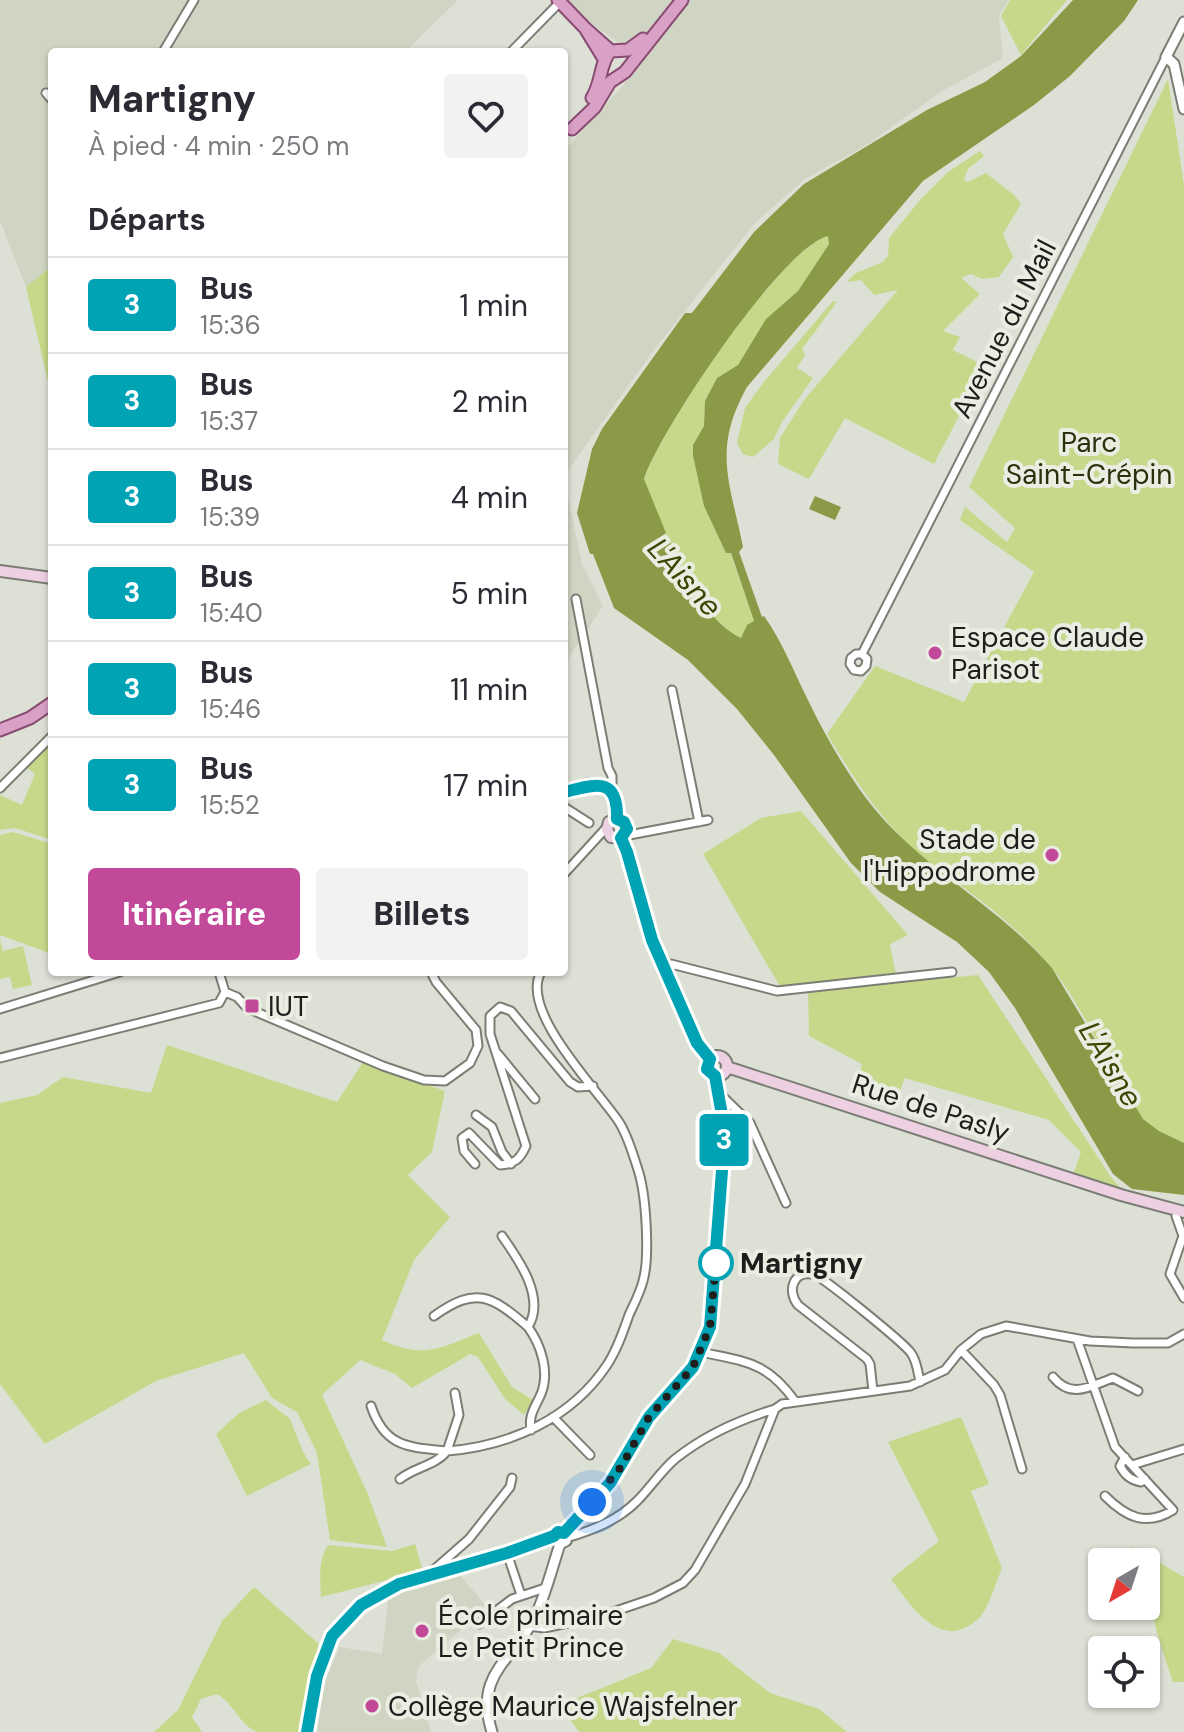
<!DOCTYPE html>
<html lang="fr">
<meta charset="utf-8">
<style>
:root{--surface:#fff;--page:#f2f2f3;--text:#2b2b33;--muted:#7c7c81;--line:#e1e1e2;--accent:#c2489a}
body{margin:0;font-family:"DM Sans",sans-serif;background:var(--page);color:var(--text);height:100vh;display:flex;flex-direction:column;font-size:30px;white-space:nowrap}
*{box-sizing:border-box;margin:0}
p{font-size:26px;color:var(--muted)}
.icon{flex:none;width:44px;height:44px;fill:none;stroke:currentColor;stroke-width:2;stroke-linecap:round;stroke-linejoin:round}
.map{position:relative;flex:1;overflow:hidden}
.side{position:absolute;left:48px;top:48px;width:520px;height:928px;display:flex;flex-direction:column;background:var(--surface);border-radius:8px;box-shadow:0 2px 6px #0004}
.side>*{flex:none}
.badge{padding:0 16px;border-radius:6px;font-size:28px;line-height:52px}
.needle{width:52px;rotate:219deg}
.buttons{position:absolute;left:1088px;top:1548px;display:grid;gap:16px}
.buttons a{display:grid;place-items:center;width:72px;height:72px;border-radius:8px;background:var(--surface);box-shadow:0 2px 6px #0004;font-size:40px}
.you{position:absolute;width:40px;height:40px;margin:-20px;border:6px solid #fff;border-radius:50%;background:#1a73e8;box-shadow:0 0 0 12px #1a73e833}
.map>.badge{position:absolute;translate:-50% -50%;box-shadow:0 0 0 4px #fff}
h2{padding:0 40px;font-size:30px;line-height:72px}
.round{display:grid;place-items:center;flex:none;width:84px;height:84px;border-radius:8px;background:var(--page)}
.head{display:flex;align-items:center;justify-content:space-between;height:136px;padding:0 40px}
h1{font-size:38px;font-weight:800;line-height:60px}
.cta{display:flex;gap:16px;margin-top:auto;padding:16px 40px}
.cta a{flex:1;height:92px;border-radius:8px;background:var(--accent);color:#fff;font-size:32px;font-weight:800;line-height:92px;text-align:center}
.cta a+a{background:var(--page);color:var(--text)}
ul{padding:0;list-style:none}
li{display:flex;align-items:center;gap:24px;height:96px;padding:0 40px;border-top:2px solid var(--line)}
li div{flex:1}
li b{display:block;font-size:30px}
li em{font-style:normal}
li .badge{min-width:88px;font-weight:700;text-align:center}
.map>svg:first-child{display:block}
</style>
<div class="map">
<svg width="1184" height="1732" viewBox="0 0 1184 1732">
<rect width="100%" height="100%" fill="#dde0d5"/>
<!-- built -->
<path fill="#d0d5c3" d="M0 0H458L405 52H52V266L26 287 0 221Z
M560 0H1008L999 16 1003 58 942 91 868 144 805 179 755 223 653 351 564 476V151L644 62Z
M564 478 582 564 603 606 564 665Z
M459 1574 487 1607 418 1667 416 1681 431 1732H317L325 1681 340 1647 382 1654 388 1604 385 1597 410 1587 414 1590 427 1586 429 1582Z"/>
<!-- green -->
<path fill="#c7d88a" d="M1010 0H1067L1021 55 1001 16Z
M1168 79 1184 185V1143L1159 1131 1143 1119C1104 1066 1083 998 1036 950 1017 930 994 910 972 894 958 883 942 874 928 862 883 824 857 784 827 734L875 666 964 702 1034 572 960 520 965 507 1007 542 1015 528 969 487Z
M980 151 984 156 968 169 964 179 967 182 986 173 1014 195 1021 204 1003 234 1013 257 999 277 982 279 971 274 961 278 980 294 943 331 960 337 953 350 985 366 934 464 845 418 809 479 778 464 780 438 804 400 898 290 874 295 861 280 847 282 854 274 883 262 888 256 889 238 920 200 948 172Z
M828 236 829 244 798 291 766 319 738 365 717 378 705 401 704 426 693 445V457L704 505 726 553 730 552 754 621 741 638C708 622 682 573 669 540L666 541 644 480C660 430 780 250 828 236Z
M52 266V399L26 287Z
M833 301H836L834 306 802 349 805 355 797 368 813 378 782 422 774 439 753 457 743 454 737 443 745 408 763 383Z
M52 740V840L15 828 0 830V795L22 805 35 774 27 768Z
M801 811 908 935 890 944 896 975 782 990 703 854 761 818Z
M13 832 52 844V954L0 935V835Z
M0 939 3 951 23 946 32 985 13 989 10 977 0 979Z
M978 975 1111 1177 1123 1191 1074 1172 1081 1152 1049 1120 905 1078 898 1095 859 1080 862 1064 809 1036 808 992Z
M167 1045 337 1102 363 1062 445 1091 432 1152 408 1175 450 1217 414 1260 382 1340C423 1359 438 1349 479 1333L512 1387 533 1400 524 1415 505 1399 478 1357 470 1354 412 1388 395 1374 360 1360 322 1395 367 1492 387 1547 330 1540 317 1453 297 1412 272 1398 244 1353 156 1381 45 1444 0 1384V1103L37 1095 63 1077 151 1093Z
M266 1400 290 1419 303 1452 311 1464 247 1496 216 1434 239 1413Z
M961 1417 989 1484 971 1491 1002 1568C997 1580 987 1612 978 1619 941 1653 911 1606 891 1579L939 1541 888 1442Z
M415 1544 423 1571 321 1597C320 1579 318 1560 328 1545L392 1551Z
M1130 1546 1184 1577V1682H1173C1160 1643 1146 1604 1146 1562H1137Z
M254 1587 319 1644 299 1732H257C240 1725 233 1703 217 1694L201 1699 192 1717 202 1732H154L178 1710 222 1621Z
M673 1639 719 1653 770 1693 819 1709 847 1732H579L560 1705 651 1668Z"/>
<!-- water -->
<path fill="#8b9a46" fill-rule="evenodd" d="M1073 0H1138L1124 21 1070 76 1034 105 923 181 747 387C712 450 730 482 743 547L739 552 762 617 764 616C782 641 793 670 807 698 824 734 852 783 878 813 929 872 1000 908 1052 968L1143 1119 1159 1131 1184 1143V1195L1132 1189 1113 1174 1015 1008 989 972 957 942 880 892 851 863 774 755 737 709 688 660 614 608 593 554H590L577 513 592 449 602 429 685 313H692L754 232 804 184 927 110 985 82 1021 56ZM828 236 829 244 798 291 766 319 738 365 717 378 705 401 704 426 693 445V456L704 506 726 553H731L754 621 747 625 741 638C712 624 694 590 679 563L676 564 671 555 674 553 669 540 666 541 663 535 666 533 644 479C659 432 782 247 828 236Z
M815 496 841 507 835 520 809 509Z"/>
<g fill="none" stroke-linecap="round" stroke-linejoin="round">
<defs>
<path id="minor" d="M163 52 194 0
M511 52 560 2
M46 93 52 100
M576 599 608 768 612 776V791
M862 654 867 659 866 666 861 671 854 670 850 664 851 658 856 654H862L1166 57
M672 690 699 822
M0 788 52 736
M564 807 589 823
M624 836 708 820
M564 874 607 827
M663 965 671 964 777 991 952 972
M225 992 237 997 247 1008 383 1066 424 1080 445 1081 470 1063 478 1046 476 1030 436 982 431 972
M0 1009 120 972
M498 1054 535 1099
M0 1058 219 1003 225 992 219 972
M719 1093 750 1123 786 1203
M476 1115 492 1127 502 1152 511 1164
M475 1164 464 1151 462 1138 469 1133 500 1165C515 1164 520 1159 526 1146L490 1034V1016L500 1007 511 1011 570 1082 578 1087 593 1086
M1176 1216 1183 1236 1170 1274 1184 1298
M502 1236C519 1260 546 1298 528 1327 541 1345 550 1372 541 1394 536 1406 528 1415 531 1430
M434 1316C476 1286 491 1295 528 1327
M1077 1339 1115 1447 1173 1510C1146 1527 1126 1517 1105 1496
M961 1350 994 1385 1000 1395 1022 1469
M701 1352C746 1362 766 1361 795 1401
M1053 1377C1072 1400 1090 1386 1113 1378L1138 1391
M873 1391 870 1364 867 1359 798 1305C786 1290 794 1269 815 1275 825 1279 903 1342 911 1353 917 1361 918 1373 920 1382
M371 1406C385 1448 409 1447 447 1451L459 1415 455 1393
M553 1417 590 1455
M1125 1457 1120 1466C1125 1475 1130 1480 1141 1482L1145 1479
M1132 1465 1184 1449
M400 1479C415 1467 435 1466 447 1451 510 1446 571 1419 607 1365 617 1350 623 1332 629 1315 634 1304 640 1293 643 1281 650 1257 646 1197 639 1173 634 1157 628 1136 619 1122 597 1089 519 1011 541 972
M566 1538C593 1530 617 1521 637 1501 650 1488 661 1471 675 1459 705 1435 738 1420 775 1409
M507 1553 521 1595
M428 1575 469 1539 510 1487 512 1478
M479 1624 512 1599 545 1588
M529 1626 544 1628 601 1616 654 1598 683 1583 695 1570 745 1484 775 1409 782 1404 910 1386 945 1370 961 1350 981 1334 1006 1326 1090 1341 1133 1343H1168L1184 1334"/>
<path id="tertiary" d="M1184 22 1166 57 1174 64 1184 109
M307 1732C310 1680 329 1621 377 1594 402 1580 432 1575 459 1567 491 1558 522 1548 554 1536L558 1532 564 1533 610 1483 649 1417 693 1367 710 1327 713 1301 725 1132 715 1076
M492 1732C473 1672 515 1660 536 1615 546 1593 552 1568 560 1544L566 1541 564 1533"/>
<path id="secondary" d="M0 571 52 578
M564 792 590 784 607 787 615 796 617 819
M617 819 609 822 607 830 611 837 621 838
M617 819 624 822 627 829 621 838
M621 838 627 852 652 940 697 1043 710 1059
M707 1066a10 10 0 1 1 20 0a10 10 0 1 1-20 0Z
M727 1067 1121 1195 1184 1212"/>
<path id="primary" d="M558 0 585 28 604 59
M585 28 611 51 628 50 643 39
M592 98C602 83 600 60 611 51
M572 129 595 107 610 82 625 72 682 0
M0 730 30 718 52 703"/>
</defs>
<!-- minor casing -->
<use href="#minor" stroke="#7b7e74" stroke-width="11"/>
<!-- tertiary casing -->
<use href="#tertiary" stroke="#7b7e74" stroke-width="13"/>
<!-- secondary casing -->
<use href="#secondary" stroke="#7b7e74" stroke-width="14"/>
<!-- primary casing -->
<use href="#primary" stroke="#894b72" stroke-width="15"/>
<!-- minor -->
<use href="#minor" stroke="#fff" stroke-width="7"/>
<!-- tertiary -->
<use href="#tertiary" stroke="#fff" stroke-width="9"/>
<!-- secondary -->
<use href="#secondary" stroke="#edd0e2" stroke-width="10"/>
<!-- primary -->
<use href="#primary" stroke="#daa1c6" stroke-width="11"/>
</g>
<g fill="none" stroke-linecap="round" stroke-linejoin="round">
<defs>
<path id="line" d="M307 1732 317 1676 332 1636 361 1605 399 1584 507 1553 554 1536 558 1532 564 1533 610 1483 649 1417 693 1367 710 1327 725 1132 715 1076 707 1069 710 1059 697 1043 652 940 627 852 621 838 627 829 624 822 617 819C618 775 595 785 564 792"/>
</defs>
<!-- line casing -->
<use href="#line" stroke="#fff" stroke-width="18"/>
<!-- line -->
<use href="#line" stroke="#00a3b4" stroke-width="12"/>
<!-- walk -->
<path stroke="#1e1f1c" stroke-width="8" stroke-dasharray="0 14.4" d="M592 1502 621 1467 649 1417 693 1367 710 1327 716 1263"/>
</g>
<!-- markers -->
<g fill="#c2489a" stroke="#eaede2" stroke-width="3">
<circle cx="935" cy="653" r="8"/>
<circle cx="1052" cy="855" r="8"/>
<rect x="244" y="998" width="16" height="16" rx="4"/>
<circle cx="422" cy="1631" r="8"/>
<circle cx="372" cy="1706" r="8"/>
</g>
<circle fill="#fff" stroke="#00a3b4" stroke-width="4" cx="716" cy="1263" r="16"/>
<g text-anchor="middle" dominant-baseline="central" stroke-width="8" stroke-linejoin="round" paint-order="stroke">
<!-- street labels -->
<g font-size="28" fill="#1e1f1c" stroke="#eaede2">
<text transform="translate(1004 329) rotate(-63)">Avenue du Mail</text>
<text transform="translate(931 1108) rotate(18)">Rue de Pasly</text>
</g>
<!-- park labels -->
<g font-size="28" fill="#2a310c" stroke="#eaede2">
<text x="1089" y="442">Parc<tspan x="1089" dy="32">Saint-Crépin</tspan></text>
</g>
<!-- poi labels -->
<g font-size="28" fill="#1e1f1c" stroke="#eaede2" text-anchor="start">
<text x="951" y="637">Espace Claude<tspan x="951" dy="32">Parisot</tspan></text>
<text x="1036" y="839" text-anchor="end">Stade de<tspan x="1036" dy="32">l'Hippodrome</tspan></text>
<text x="268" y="1006">IUT</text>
<text x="438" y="1615">École primaire<tspan x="438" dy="32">Le Petit Prince</tspan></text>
<text x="388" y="1706">Collège Maurice Wajsfelner</text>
</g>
<!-- stop labels -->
<g font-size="28" font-weight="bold" fill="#1e1f1c" stroke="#eaede2" text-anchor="start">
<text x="740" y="1263">Martigny</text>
</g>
<!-- water labels -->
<g font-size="30" font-style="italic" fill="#3c4502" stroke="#eaede2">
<text transform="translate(685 577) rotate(48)">L'Aisne</text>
<text transform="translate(1111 1064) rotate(59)">L'Aisne</text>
</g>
</g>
</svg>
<div class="buttons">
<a><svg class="needle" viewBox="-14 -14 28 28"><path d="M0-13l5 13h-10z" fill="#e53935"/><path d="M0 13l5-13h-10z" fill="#7c7c81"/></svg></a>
<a><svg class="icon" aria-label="locate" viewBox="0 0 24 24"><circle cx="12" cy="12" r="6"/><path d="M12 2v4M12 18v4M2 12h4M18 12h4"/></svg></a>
</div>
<div class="you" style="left:592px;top:1502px"></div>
<b class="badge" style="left:724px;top:1140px;background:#00a3b4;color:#fff">3</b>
<section class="side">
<div class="head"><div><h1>Martigny</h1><p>À pied · 4 min · 250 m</p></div><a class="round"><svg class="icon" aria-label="heart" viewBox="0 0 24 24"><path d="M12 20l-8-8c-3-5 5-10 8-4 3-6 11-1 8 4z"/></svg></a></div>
<h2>Départs</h2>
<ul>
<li><span class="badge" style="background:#00a3b4;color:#fff">3</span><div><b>Bus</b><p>15:36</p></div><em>1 min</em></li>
<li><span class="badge" style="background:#00a3b4;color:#fff">3</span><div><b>Bus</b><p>15:37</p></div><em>2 min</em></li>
<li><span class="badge" style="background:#00a3b4;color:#fff">3</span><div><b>Bus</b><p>15:39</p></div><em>4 min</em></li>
<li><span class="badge" style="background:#00a3b4;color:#fff">3</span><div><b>Bus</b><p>15:40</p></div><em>5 min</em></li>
<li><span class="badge" style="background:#00a3b4;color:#fff">3</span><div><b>Bus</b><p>15:46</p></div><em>11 min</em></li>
<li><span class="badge" style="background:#00a3b4;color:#fff">3</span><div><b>Bus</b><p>15:52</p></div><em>17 min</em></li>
</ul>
<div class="cta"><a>Itinéraire</a><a>Billets</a></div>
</section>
</div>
